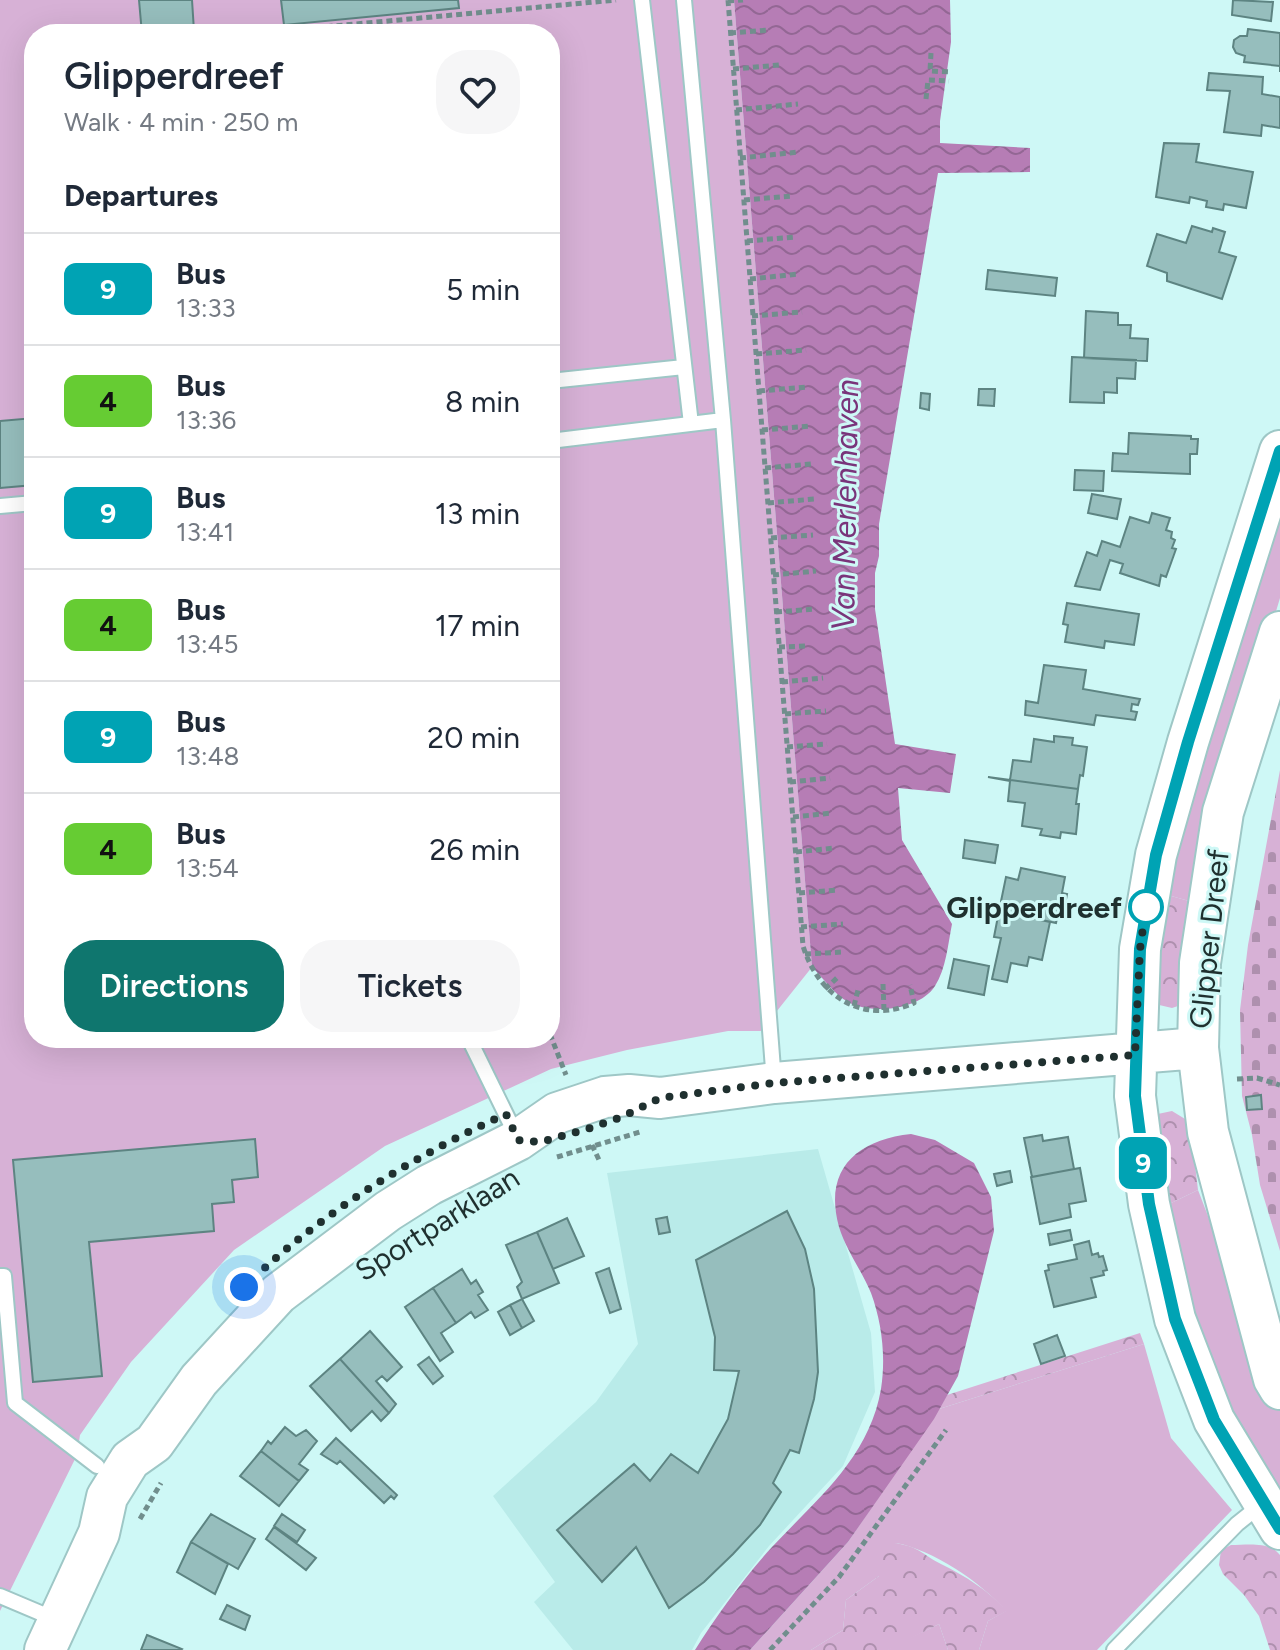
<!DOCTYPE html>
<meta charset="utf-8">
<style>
:root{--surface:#fff;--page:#f6f6f7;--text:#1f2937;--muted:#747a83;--line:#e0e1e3;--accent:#0f766e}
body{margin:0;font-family:Figtree,sans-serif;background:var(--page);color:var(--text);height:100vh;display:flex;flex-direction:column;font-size:30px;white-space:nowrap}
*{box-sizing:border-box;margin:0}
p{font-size:26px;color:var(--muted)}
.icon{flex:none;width:44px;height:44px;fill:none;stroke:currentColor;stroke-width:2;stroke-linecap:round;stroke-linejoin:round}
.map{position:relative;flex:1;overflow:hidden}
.details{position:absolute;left:24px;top:24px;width:536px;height:1024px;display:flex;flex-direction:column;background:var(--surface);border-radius:32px;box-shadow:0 8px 32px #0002}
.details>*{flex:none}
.badge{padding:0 16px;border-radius:12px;font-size:28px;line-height:52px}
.you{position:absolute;width:40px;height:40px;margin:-20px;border:6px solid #fff;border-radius:50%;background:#1a73e8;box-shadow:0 0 0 12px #1a73e833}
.map>.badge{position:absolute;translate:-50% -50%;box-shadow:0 0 0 4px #fff}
h2{padding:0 40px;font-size:30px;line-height:72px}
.round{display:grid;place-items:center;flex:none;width:84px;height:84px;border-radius:32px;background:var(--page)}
.summary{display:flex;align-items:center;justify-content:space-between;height:136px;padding:0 40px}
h1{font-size:38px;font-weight:600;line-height:60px}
.action{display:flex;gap:16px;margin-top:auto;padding:16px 40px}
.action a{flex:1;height:92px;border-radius:32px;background:var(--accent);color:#fff;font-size:32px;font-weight:600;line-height:92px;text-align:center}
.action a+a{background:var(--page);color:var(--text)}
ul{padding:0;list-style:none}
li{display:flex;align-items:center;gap:24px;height:112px;padding:0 40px;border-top:2px solid var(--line)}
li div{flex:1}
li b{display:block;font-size:30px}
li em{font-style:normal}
li .badge{min-width:88px;font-weight:700;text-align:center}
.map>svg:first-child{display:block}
</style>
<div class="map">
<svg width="1280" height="1650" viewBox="0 0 1280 1650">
<defs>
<pattern id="forest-crowns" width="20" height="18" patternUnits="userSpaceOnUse" patternTransform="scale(2)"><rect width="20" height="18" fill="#d7b1d6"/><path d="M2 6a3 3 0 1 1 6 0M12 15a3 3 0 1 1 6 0" fill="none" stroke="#ae90ae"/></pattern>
<pattern id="cemetery-stones" width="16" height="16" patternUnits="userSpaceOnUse" patternTransform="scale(2)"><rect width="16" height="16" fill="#d7b1d6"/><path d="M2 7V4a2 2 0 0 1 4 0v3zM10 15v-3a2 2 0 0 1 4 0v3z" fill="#ae90ae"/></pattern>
<pattern id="water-waves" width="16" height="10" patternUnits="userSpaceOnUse" patternTransform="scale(2)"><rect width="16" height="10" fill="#b67db5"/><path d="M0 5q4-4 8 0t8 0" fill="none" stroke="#936794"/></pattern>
</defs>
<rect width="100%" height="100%" fill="#cef8f6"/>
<!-- built -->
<path fill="#b9ebe9" d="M818 1149 871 1333 875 1392 843 1466 769 1546 701 1633 692 1650H573L534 1602 555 1582 493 1496 596 1402 638 1344 607 1173Z"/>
<!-- grass -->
<path fill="#d7b1d6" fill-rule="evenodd" d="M0 0H734L812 967 761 1031H728L627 1050 551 1069 385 1146 234 1250 131 1362 80 1435 77 1455 0 1611ZM34 34H550V1038H34Z
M1280 520V598L1189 901 1157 892Z
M1198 1190 1280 1404V1505L1202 1362 1161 1208Z
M1144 1344 1171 1438 1232 1510 1097 1650H979L988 1621 1006 1611C981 1582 933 1550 896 1543L879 1576 846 1600 843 1630 811 1650H750L848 1542 939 1409Z
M939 1624 948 1650H887C903 1640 922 1633 939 1624Z"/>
<!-- forest -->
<path fill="url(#forest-crowns)" d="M1157 892 1189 901 1197 926 1184 1004 1172 1008 1155 1004Z
M1172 1111 1190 1122 1198 1190 1161 1208 1153 1115Z
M1140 1333 1144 1344 939 1409 947 1395Z
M896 1543C921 1548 920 1553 941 1564 965 1576 988 1590 1007 1611L988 1621 979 1650H948L939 1624 888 1650H811L843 1630 846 1600 879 1576 865 1557Z
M1231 1545C1247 1545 1270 1541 1280 1555V1650H1270L1259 1616 1244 1595 1223 1574 1219 1565 1221 1550Z"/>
<!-- cemetery -->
<path fill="url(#cemetery-stones)" d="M1280 770V1251L1260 1185 1252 1135 1242 1096 1240 1010 1248 945Z"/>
<!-- water -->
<path fill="url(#water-waves)" d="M734 0H950L951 42 940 121V143L1030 148V172L938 173 879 524V556L875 573V609L895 744 956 754 950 793 898 788 902 840 952 924C948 944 946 969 935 986 920 1010 872 1015 848 1002 834 994 823 978 812 967Z
M911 1134 935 1140 974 1163 991 1197 994 1231 958 1376 934 1419 848 1542 750 1650H695C717 1615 744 1578 772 1547 817 1499 869 1458 881 1389 886 1357 882 1323 871 1293 862 1271 846 1250 839 1227 823 1169 857 1140 911 1134Z"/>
<!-- building -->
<path fill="#96bebd" stroke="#5d8482" stroke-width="2" d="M139 0H192L194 31 142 34Z
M281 0H458L459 8 284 25Z
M1233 0 1273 2 1271 21 1232 15Z
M1248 29 1280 33V72V66L1244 62 1245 56 1236 53 1233 47 1234 40 1240 36H1247Z
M1209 73 1263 77 1262 94 1280 97V128L1262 125 1261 136 1224 132 1230 91 1207 90Z
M1164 143 1199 144 1196 162 1253 172 1246 208 1224 204 1223 210 1206 207 1207 201 1190 197 1189 203 1156 197Z
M1192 226 1212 232 1213 228 1225 232 1219 252 1236 257 1222 299 1167 281V273L1147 266 1157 234 1186 243Z
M988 270 1057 278 1055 296 986 289Z
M1086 311 1118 313V325H1131L1130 338 1148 339 1147 361 1084 358Z
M1072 357 1136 360 1135 379 1117 378V393L1104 392V403L1070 402Z
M979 389H995L994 406 978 405Z
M921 393 930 394 929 410 920 408Z
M34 418V485L0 488V421Z
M1129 433 1191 436V439H1198L1197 454H1190V474L1112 471 1113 453 1128 454Z
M1075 470 1104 471 1103 491 1074 490Z
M1092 494 1121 499 1117 519 1088 513Z
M1152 513 1170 518 1166 530 1172 532 1171 538 1175 540 1172 548 1176 549 1166 577 1161 575 1159 586 1120 573 1123 564 1110 560 1100 590 1075 586 1087 552 1097 556 1102 541 1120 547 1130 517 1149 523Z
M1067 603 1139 614 1134 645 1105 641 1104 648 1065 642 1068 625 1063 624Z
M1044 665 1086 670 1083 689 1140 699 1138 705 1132 704 1131 711 1137 712 1135 720 1096 715 1094 725 1025 715 1026 701 1038 703Z
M1054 736 1073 738 1072 745 1087 747 1083 776 1080 775 1078 789 988 777 1010 780 1013 760 1031 762 1034 739 1054 742Z
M988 777 1078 789 1076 804H1079L1076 834 1061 832 1060 838 1040 835 1042 829 1022 826 1025 803 1008 801 1010 781Z
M965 840 998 845 995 863 963 858Z
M1021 868 1065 877 1062 893 1067 894 1064 910 1059 909 1056 923 999 911 1006 877 1018 880Z
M999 911 1050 922 1042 960 1029 957 1027 966 1011 963 1007 982 992 979 1001 938 994 937Z
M954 959 989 966 984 995 948 988Z
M1261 1095 1262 1109 1247 1110 1246 1097Z
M1042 1135 1043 1141 1068 1137 1074 1169 1032 1177 1024 1138Z
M255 1139 258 1177 232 1180 234 1202 212 1204 214 1231 89 1242 102 1376 33 1382 13 1160Z
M1080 1168 1086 1201 1069 1204 1071 1217 1040 1224 1031 1177Z
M1010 1171 1012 1182 997 1186 994 1174Z
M787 1211 805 1249 814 1289 818 1372 814 1399 799 1453 790 1450 773 1483 781 1492 760 1525 733 1554 704 1582 669 1608 636 1547 602 1582 557 1530 634 1464 650 1481 671 1454 698 1473 728 1419 739 1371 714 1370 715 1337 696 1260Z
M667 1217 670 1232 659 1234 656 1219Z
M567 1218 584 1256 553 1269 537 1232Z
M1070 1230 1072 1240 1050 1245 1048 1234Z
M537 1232 559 1283 522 1299 517 1287 522 1282 506 1245Z
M1089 1241 1092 1255 1098 1253 1099 1257 1103 1256 1107 1270 1103 1271 1104 1275 1091 1278 1096 1297 1054 1307 1045 1271 1049 1270 1048 1265 1077 1259 1074 1245Z
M609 1268 621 1309 610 1313 596 1273Z
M462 1269 471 1284 476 1280 483 1292 478 1295 488 1310 475 1318 471 1312 456 1323 433 1288Z
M433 1288 456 1323 441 1333 453 1352 440 1361 405 1307Z
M522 1299 534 1321 522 1328 510 1305Z
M510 1305 522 1328 510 1335 498 1312Z
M370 1331 402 1367 387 1381 382 1376 376 1381 396 1404 389 1413 340 1359Z
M1057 1335 1065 1356 1041 1364 1034 1344Z
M429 1357 443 1376 433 1384 418 1365Z
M340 1359 389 1413 381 1421 372 1411 351 1431 310 1386Z
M285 1427 296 1436 306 1430 317 1441 299 1464 308 1470 299 1481 261 1451 268 1441 271 1444Z
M336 1438 397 1495 394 1499 391 1496 384 1503 340 1461 337 1464 321 1454Z
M261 1451 299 1481 279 1506 240 1476Z
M211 1514 255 1539 238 1569 191 1542Z
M282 1514 305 1530 297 1542 274 1526Z
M274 1527 316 1558 306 1570 266 1539Z
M191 1542 228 1564 215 1594 177 1572Z
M227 1605 250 1616 245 1630 220 1619Z
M147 1635 182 1649 181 1650H141Z"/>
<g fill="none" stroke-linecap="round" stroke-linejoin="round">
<defs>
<path id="lane" d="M642 0 691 424
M684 0 723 420 774 1082
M550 381 684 367
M550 441 723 420
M0 506 34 503
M472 1038V1045L518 1139
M0 1276H4L15 1403 97 1466
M0 1596 57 1620
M1114 1650 1237 1524 1262 1504"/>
<path id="secondary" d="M1280 451 1188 742 1156 855 1140 949 1135 1096 1149 1204 1175 1319 1214 1420 1280 1529
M1280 632 1223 812 1200 963 1198 1048 1208 1132 1274 1379 1280 1389
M45 1650 99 1533 107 1497 130 1460 154 1443 199 1380 278 1294 388 1211 429 1185 518 1140 557 1113 605 1097 629 1095 660 1098 774 1083 1198 1048"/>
</defs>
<!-- lane casing -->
<use href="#lane" stroke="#9ec7c6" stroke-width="18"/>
<!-- secondary casing -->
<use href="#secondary" stroke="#9ec7c6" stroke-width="44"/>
<!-- path -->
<path stroke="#718e8d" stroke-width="5" stroke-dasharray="6 4" stroke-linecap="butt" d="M728 0 803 946C819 997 863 1025 914 1003L910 985
M728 1 743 0
M730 33 769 30
M247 34 616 0
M931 53 930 71 951 72
M733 69 780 65
M926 99 928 80 949 81
M736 110 798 104
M740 158 799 152
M744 200 792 196
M747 241 795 237
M750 279 799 274
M752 316 802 312
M756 354 806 350
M759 391 807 387
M762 430 811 426
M765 468 811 464
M768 503 814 499
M771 538 813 535
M773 575 816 571
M776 612 816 609
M779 647 807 646
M782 682 823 678
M785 714 826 711
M787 747 827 744
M790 782 830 778
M793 817 832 813
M796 852 835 848
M799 893 838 890
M801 927 843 924
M805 954 843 952
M883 984 884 1010
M825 989 838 977
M854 1006 858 990
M550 1034 566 1075
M1237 1079 1257 1078 1280 1085
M592 1145 600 1162
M557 1157 640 1132
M140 1519 161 1483
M770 1650 839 1577 946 1430"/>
<!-- lane -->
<use href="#lane" stroke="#fff" stroke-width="14"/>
<!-- secondary -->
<use href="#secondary" stroke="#fff" stroke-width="40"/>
</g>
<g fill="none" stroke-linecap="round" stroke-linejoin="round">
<defs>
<path id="line" d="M1280 451 1188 742 1156 855 1140 949 1135 1096 1149 1204 1175 1319 1214 1420 1280 1529"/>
</defs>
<!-- line casing -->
<use href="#line" stroke="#fff" stroke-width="18"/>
<!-- line -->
<use href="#line" stroke="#00a3b4" stroke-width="12"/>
<!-- walk -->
<path stroke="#1f302f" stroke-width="8" stroke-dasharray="0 14.4" d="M244 1287C321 1213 410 1158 506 1114L518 1140 541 1142 587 1129 622 1117 660 1098 774 1083 1135 1055 1140 949 1146 907"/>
</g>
<!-- markers -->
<circle fill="#fff" stroke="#00a3b4" stroke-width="4" cx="1146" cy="907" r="16"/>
<g text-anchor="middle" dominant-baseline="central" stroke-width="6" stroke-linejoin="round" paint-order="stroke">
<!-- stop labels -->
<g font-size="30" font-weight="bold" fill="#1f302f" stroke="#cef8f6" text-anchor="end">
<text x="1122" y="907">Glipperdreef</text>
</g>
<!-- street labels -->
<g font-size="30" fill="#1f302f" stroke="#cef8f6">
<text transform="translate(1209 939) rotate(-84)">Glipper Dreef</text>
<text transform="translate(437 1224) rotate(-32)">Sportparklaan</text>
</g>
<!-- water labels -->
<g font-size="32" font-style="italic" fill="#79347a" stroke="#cef8f6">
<text transform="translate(845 505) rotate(-89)">Van Merlenhaven</text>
</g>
</g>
</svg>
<div class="you" style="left:244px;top:1287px"></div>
<b class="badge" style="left:1143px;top:1163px;background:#00a3b4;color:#fff">9</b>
<section class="details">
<div class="summary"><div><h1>Glipperdreef</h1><p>Walk · 4 min · 250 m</p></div><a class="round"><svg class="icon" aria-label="heart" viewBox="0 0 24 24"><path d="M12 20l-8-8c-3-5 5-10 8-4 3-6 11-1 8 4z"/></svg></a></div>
<h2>Departures</h2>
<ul>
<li><span class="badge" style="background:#00a3b4;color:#fff">9</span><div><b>Bus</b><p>13:33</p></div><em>5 min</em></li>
<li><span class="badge" style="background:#6c3;color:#111">4</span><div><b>Bus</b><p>13:36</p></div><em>8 min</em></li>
<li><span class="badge" style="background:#00a3b4;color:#fff">9</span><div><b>Bus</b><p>13:41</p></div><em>13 min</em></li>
<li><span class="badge" style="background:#6c3;color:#111">4</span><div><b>Bus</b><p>13:45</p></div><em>17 min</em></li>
<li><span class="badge" style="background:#00a3b4;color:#fff">9</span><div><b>Bus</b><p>13:48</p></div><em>20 min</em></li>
<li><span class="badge" style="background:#6c3;color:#111">4</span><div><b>Bus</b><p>13:54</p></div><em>26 min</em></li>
</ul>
<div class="action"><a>Directions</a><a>Tickets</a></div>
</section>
</div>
